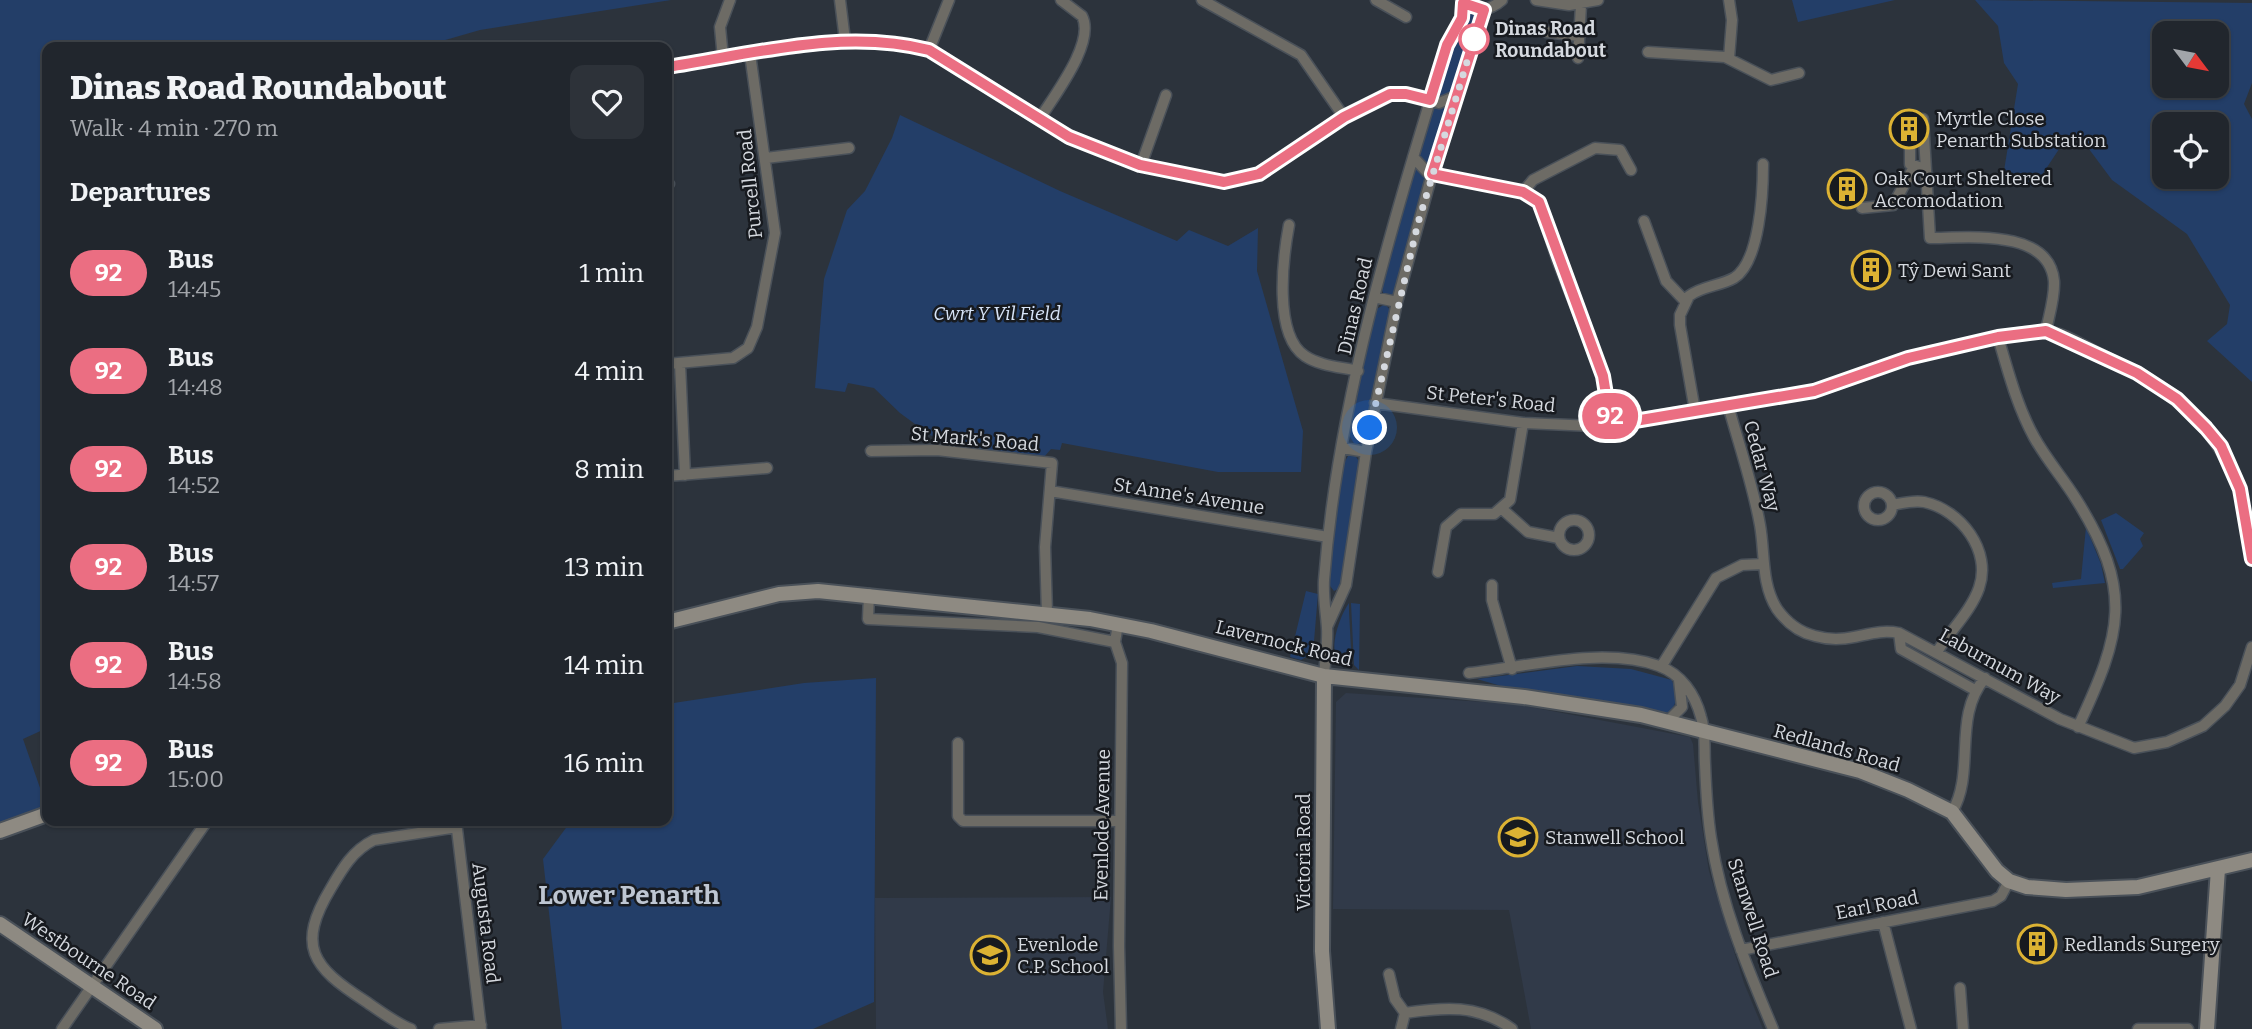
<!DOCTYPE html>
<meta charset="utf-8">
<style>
:root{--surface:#21262d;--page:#2d3239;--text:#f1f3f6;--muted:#a2a5aa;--line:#3e4349}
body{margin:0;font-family:Bitter,serif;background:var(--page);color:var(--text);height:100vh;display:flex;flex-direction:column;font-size:26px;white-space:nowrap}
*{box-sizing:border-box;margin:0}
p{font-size:23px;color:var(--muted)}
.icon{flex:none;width:38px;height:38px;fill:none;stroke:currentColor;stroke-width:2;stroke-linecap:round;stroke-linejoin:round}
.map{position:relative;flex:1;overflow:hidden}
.sheet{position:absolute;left:42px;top:42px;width:630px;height:784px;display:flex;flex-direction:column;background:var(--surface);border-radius:14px;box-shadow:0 2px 5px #0004,0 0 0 2px var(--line)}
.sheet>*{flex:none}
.badge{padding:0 14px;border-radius:23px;font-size:24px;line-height:46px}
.needle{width:46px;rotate:122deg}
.tools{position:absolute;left:2152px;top:21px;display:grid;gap:14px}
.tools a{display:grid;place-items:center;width:77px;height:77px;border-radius:14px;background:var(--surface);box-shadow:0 2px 5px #0004,0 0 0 2px var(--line);font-size:35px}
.you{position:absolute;width:35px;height:35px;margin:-18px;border:5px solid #fff;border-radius:50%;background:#1a73e8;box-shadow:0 0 0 10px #1a73e833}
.map>.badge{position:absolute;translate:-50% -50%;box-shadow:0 0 0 4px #fff}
h2{padding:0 28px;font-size:26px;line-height:63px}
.round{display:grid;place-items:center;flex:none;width:74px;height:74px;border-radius:14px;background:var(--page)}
.headline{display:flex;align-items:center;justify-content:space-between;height:119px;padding:0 28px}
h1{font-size:33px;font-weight:800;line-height:52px}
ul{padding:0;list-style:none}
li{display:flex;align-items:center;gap:21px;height:98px;padding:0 28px}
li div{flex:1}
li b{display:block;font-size:26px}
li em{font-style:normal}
li .badge{min-width:77px;font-weight:700;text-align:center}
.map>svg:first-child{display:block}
</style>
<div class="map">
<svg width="2252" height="1029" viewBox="0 0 2252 1029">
<rect width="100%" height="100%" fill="#2c333c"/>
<!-- built -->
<path fill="#313a49" d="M1346 693 1515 704 1690 737 1693 744 1698 802 1709 871 1744 983 1763 1029H1531L1509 910 1333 909 1336 702Z
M1111 897 1103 992 1108 1029H876L875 898Z"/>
<!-- green -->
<path fill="#233e68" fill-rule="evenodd" d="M0 0H671L480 30 421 47H47V728L23 739 47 808 0 825Z
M1792 0H1895L1798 22Z
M1975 0 2252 3V83L2244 104 2252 119V382L2207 341 2227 324 2230 305 2187 234 2112 180 2083 141 2067 137 2034 187 2003 177 2018 84 2004 63 1998 26ZM2165 33H2217V86H2165ZM2165 124H2217V177H2165Z
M1468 13 1477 16 1454 88 1448 96 1435 99 1453 42Z
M1448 104 1449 105 1430 169 1419 160 1418 154 1433 106Z
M900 115 1060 191 1177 241 1189 230 1228 246 1258 228 1257 271 1303 431 1301 472H1218L1062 443 1060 450 1051 449 1044 457 959 449 930 435 900 413 874 388 848 383 845 392 815 388 824 279 847 210 865 191 892 138Z
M1415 167 1427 177 1396 290 1392 295H1384L1381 288Z
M1385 304 1391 311 1364 441 1355 445 1349 435 1375 310Z
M1355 455 1360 463 1342 587 1334 591 1327 582 1344 463 1348 456Z
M2116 513 2144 533 2140 539 2143 546 2123 569H2120L2101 520Z
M2086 527 2101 564 2105 583 2053 588 2052 583 2081 579Z
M1306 591 1318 594 1313 653 1301 660 1290 657Z
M1349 603V611L1352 668C1347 666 1340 664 1337 659 1329 645 1341 614 1349 603Z
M1351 603 1360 604 1359 670 1354 665Z
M1577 666 1631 669 1672 680C1676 693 1679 701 1670 712L1656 713 1508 688 1477 679Z
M876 678 874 1002 813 1029H562L543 859 571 821H667V704L804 683Z"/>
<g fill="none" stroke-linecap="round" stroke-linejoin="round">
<defs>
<path id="street" d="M840 0 845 40
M1202 0 1301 55 1344 117
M1376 0 1406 17
M1461 0C1474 12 1489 12 1502 0
M1536 0 1569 5 1598 0
M1729 0 1732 20 1729 58
M1546 32 1579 36
M929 50 949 0
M1648 52 1725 57 1771 80 1799 73
M723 58 720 27 730 0
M1578 58 1581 5
M667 67 845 40 903 43 929 50 1039 120 1092 146 1141 165 1224 182 1259 174 1344 117 1390 94H1406L1439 103 1456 96
M1923 119 1930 238C1967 238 2049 228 2054 281 2055 297 2049 315 2046 331
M1039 120C1053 97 1096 43 1082 16L1061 0
M1910 134V164L1919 167
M1413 157 1429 174 1523 192 1539 202 1557 259 1603 376 1611 425
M766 158 849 148
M1141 165 1166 95
M667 184H669
M1523 192 1533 180 1595 148 1620 150 1631 170
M1862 208 1893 205 1914 167
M1644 221 1666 281 1685 301
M1289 225C1283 257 1273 335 1305 356 1320 366 1341 367 1358 371
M1374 297 1397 302
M1998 337C2008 371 2017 406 2034 437 2046 459 2063 478 2076 499 2134 591 2122 633 2078 727
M667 364 733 358 748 348 757 327 775 233 750 54
M680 364 685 475
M1375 403 1523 423 1593 426 1814 391C1844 384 1870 371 1899 361 1924 352 1952 349 1977 342 1998 337 2024 330 2045 331 2064 332 2087 348 2104 356 2196 401 2244 453 2252 558
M1728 405C1739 445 1753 485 1760 525 1765 552 1761 584 1777 609 1787 623 1798 632 1815 636 1850 646 1869 627 1899 633L2060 719 2134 748 2167 742 2203 726 2225 706 2240 685 2252 647
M1695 411 1680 325V315L1689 296C1702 286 1720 286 1734 278 1760 262 1763 192 1763 164
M1343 448 1366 452
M871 451 937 450 1052 463 1045 547 1047 613
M667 476 767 468
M1050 491 1322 536
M1864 506a14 14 0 1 1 28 0a14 14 0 1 1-28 0Z
M1892 505C1903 503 1914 500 1924 502 1961 510 1992 551 1979 588 1971 611 1950 631 1937 652
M1501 508 1528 532 1559 538
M1559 535a15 15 0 1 1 30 0a15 15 0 1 1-30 0Z
M1438 572 1446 527 1461 514H1494L1510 500 1523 423
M1492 585V600L1512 669
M869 594 868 619 1038 627 1115 642
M1118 624 1115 642 1122 663 1119 946 1121 1029
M1327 627 1346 585 1366 452 1397 302 1432 174 1484 10
M1899 633 1901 649 1975 690
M1661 667 1716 578 1742 565 1764 564
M1469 673C1526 667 1604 646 1659 666 1681 674 1695 694 1701 717 1706 732 1704 748 1705 764 1706 789 1707 813 1711 838 1721 905 1747 967 1773 1029
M1324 676C1325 660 1328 643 1327 628 1326 612 1323 597 1324 580 1338 398 1394 219 1447 45L1462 18 1463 3
M1667 722 1682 707 1679 680
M958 743V816L963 821H1120
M1952 812C1976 772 1952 717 1985 678
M456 821 481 1029
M1883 922 1911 1029
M1741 950 1993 901 2001 896 2009 881
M1389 974 1395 999 1405 1013
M1960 988 1963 1029
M62 1029 207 821
M411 1029C395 1023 380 1011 365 1001 312 967 296 946 331 888 342 869 353 850 374 840L457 827
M439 1029 481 1025
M1401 1029 1405 1013C1444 1007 1478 1004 1512 1029
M2138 1029H2188"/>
<path id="secondary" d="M667 622 779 594 818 591 1090 619 1151 631 1324 676 1524 697 1641 715 1860 771 1908 790 1952 812 1997 871 2009 881 2027 887 2066 890 2138 887 2252 860
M1324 676 1322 951 1328 1029
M0 831 47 814
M0 924 155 1029
M2207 1029 2218 869"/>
</defs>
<!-- street casing -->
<use href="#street" stroke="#4a5159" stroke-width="13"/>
<!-- secondary casing -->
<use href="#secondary" stroke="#4a5159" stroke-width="18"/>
<!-- street -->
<use href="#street" stroke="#6d6b65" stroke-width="10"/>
<!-- secondary -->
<use href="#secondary" stroke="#8e8a82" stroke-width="14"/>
</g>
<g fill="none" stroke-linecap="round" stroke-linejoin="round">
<defs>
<path id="line" d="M667 67C753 54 843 28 929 50L1069 137 1140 165 1224 182 1259 174 1344 117 1390 94H1406L1430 100 1447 45 1462 18 1463 3 1484 10 1432 174 1523 192 1539 202 1603 376 1611 425 1814 391 1908 358 1998 337 2046 331 2137 373 2177 399 2206 428 2221 446 2240 489 2252 559"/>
</defs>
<!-- line casing -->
<use href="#line" stroke="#fff" stroke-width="16"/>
<!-- line -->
<use href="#line" stroke="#eb6e82" stroke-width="10"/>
<!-- walk -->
<path stroke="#d5d9df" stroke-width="7" stroke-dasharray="0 12.6" d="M1370 428 1418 223 1474 39"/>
</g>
<!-- icons -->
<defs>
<symbol id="building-ring" viewBox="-11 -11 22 22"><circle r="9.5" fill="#171a1f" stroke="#dcb233" stroke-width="1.5"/><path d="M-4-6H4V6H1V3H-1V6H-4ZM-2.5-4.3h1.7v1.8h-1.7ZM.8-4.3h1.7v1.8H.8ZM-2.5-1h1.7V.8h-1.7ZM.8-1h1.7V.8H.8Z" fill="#dcb233"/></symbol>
<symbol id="school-ring" viewBox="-11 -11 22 22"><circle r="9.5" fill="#171a1f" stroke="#dcb233" stroke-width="1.5"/><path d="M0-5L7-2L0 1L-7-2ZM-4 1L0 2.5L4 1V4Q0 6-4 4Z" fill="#dcb233"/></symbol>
</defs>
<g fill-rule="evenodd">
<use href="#building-ring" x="1887" y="107" width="44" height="44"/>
<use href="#building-ring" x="1825" y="167" width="44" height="44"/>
<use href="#building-ring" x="1849" y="248" width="44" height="44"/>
<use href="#school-ring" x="1496" y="815" width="44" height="44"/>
<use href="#building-ring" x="2015" y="922" width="44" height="44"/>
<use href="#school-ring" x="968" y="933" width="44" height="44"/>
</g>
<!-- markers -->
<circle fill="#fff" stroke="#eb6e82" stroke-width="3.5" cx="1474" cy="39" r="14"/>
<g text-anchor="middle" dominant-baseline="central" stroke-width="5" stroke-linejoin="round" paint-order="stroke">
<!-- stop labels -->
<g font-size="19" font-weight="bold" fill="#d5d9df" stroke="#171a1f" text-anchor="start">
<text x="1495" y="28">Dinas Road<tspan x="1495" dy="22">Roundabout</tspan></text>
</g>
<!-- poi labels -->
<g font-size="19" fill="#d5d9df" stroke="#171a1f" text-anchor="start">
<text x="1936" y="118">Myrtle Close<tspan x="1936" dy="22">Penarth Substation</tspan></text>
<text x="1874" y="178">Oak Court Sheltered<tspan x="1874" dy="22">Accomodation</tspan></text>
<text x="1898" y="270">Tŷ Dewi Sant</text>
<text x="1545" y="837">Stanwell School</text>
<text x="1017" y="944">Evenlode<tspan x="1017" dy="22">C.P. School</tspan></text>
<text x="2064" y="944">Redlands Surgery</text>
</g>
<!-- street labels -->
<g font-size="19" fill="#d5d9df" stroke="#171a1f">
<text transform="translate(750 184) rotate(-96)">Purcell Road</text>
<text transform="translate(1355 306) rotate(-77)">Dinas Road</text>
<text transform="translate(1491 399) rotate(6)">St Peter's Road</text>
<text transform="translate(975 439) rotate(5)">St Mark's Road</text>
<text transform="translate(1762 466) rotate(75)">Cedar Way</text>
<text transform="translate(1189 496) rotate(9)">St Anne's Avenue</text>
<text transform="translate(1284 643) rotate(14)">Lavernock Road</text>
<text transform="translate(2000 666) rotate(29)">Laburnum Way</text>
<text transform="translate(1837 748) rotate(16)">Redlands Road</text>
<text transform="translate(1102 825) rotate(-89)">Evenlode Avenue</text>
<text transform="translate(1303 852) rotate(-90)">Victoria Road</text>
<text transform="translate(1877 905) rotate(-11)">Earl Road</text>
<text transform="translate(1753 918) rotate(72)">Stanwell Road</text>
<text transform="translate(486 923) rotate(83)">Augusta Road</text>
<text transform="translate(89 961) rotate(34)">Westbourne Road</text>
</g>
<!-- park labels -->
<g font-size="19" font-style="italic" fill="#d7e4f8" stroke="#171a1f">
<text x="997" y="313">Cwrt Y Vil Field</text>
</g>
<!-- district labels -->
<g font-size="26" font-weight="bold" fill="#bec6d2" stroke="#171a1f">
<text x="629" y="895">Lower Penarth</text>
</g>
</g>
</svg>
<div class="tools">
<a><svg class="needle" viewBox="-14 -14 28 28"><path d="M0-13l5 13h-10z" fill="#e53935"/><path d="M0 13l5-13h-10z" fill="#a2a5aa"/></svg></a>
<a><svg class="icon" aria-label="locate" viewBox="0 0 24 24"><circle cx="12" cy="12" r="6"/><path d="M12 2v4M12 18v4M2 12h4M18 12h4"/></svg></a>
</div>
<div class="you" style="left:1370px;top:428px"></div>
<b class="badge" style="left:1610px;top:416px;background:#eb6e82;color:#fff">92</b>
<section class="sheet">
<div class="headline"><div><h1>Dinas Road Roundabout</h1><p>Walk · 4 min · 270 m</p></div><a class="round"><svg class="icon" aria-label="heart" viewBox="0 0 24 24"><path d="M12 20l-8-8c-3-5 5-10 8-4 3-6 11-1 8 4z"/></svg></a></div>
<h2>Departures</h2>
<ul>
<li><span class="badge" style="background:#eb6e82;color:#fff">92</span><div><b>Bus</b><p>14:45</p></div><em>1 min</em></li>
<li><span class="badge" style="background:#eb6e82;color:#fff">92</span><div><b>Bus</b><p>14:48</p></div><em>4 min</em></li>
<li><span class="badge" style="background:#eb6e82;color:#fff">92</span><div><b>Bus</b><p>14:52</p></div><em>8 min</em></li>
<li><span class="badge" style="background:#eb6e82;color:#fff">92</span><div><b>Bus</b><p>14:57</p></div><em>13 min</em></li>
<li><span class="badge" style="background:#eb6e82;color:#fff">92</span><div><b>Bus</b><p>14:58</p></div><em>14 min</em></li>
<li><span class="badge" style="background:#eb6e82;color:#fff">92</span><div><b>Bus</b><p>15:00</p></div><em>16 min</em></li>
</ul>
</section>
</div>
